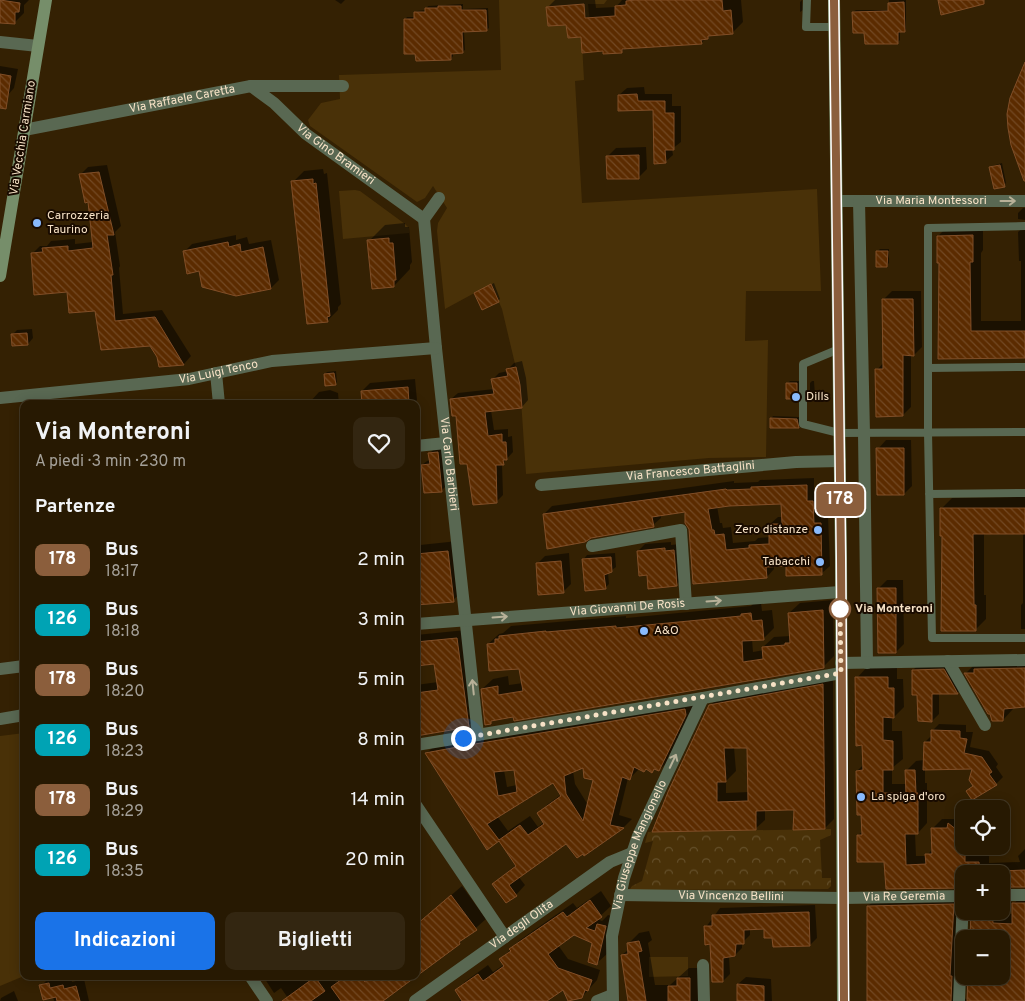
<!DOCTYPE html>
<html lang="it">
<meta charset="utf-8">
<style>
:root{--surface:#271902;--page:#332611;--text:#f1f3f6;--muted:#a4a099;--line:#433824;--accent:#1a73e8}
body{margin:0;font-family:Overpass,sans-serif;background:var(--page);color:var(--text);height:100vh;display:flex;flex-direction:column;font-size:19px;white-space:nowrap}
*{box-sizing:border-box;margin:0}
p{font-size:16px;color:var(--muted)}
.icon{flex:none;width:28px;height:28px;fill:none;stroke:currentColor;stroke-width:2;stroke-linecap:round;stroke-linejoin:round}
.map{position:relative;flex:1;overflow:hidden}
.side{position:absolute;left:20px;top:400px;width:400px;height:580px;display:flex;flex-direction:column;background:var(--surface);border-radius:10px;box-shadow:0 2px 12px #0003,0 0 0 1px var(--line)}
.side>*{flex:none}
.badge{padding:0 10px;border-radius:8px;font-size:18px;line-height:32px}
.controls{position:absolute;left:955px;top:800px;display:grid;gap:10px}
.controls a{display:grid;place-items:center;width:55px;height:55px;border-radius:10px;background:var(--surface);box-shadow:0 2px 12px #0003,0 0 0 1px var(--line);font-size:25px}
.you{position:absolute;width:25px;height:25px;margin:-12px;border:4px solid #fff;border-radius:50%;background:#1a73e8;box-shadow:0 0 0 8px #1a73e833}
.map>.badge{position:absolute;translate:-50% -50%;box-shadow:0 0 0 2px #fff}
h2{padding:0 15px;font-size:19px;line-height:45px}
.round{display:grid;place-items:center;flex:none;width:52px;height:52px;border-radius:10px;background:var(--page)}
.headline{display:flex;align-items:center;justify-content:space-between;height:85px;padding:0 15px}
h1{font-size:24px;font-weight:700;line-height:38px}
.button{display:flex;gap:10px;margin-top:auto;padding:10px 15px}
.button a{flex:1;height:58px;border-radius:10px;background:var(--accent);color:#fff;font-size:20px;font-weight:700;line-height:58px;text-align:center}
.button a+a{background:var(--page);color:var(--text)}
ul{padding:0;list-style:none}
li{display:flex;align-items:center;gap:15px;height:60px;padding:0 15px}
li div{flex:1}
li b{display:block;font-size:19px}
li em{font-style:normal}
li .badge{min-width:55px;font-weight:700;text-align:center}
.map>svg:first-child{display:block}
</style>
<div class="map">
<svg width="1025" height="1001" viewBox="0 0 1025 1001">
<defs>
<pattern id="park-crowns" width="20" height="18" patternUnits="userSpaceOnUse" patternTransform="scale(1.25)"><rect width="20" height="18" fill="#493108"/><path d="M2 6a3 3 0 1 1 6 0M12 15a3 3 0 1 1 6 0" fill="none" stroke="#644f2a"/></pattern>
<pattern id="building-back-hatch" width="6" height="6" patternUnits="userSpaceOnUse" patternTransform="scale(1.25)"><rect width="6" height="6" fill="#5b2b00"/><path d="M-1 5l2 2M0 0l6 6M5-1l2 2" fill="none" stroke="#734924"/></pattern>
</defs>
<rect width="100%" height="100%" fill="#342103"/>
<!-- green -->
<path fill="#493108" d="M499 0H607L604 4H588L590 23H586L584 5 546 8 548 26 566 25 568 38 590 36 582 43 584 80 575 81 582 203 817 189 821 291H746L745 341 768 340 766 457 709 458 526 474 520 385 502 309 491 284 445 309 437 231 438 223 447 208 433 186 425 198 417 202 310 126 308 120 321 103 340 99 339 75 501 70Z
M355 190 360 191 405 224 409 228V233L343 239 339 191Z
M24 733V976L0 986V736Z
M649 957H688V976L649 977Z"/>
<!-- park -->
<path fill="url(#park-crowns)" d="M831 829V835L820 840 822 878H831V886L828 889 632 890 630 889 632 886 642 881 653 841 645 843 648 832Z"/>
<!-- shadow -->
<path fill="#0007" fill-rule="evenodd" d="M0 0H29L24 5V13L14 23 0 22Z
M335 0H345L341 4Z
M555 0H595L596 8 616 7 622 0H741L743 22 732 33 712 34 701 43 625 48 622 51 604 50 582 36 547 8Z
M802 0 803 10 800 12V2Z
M889 0H906V29L904 31H900V40L898 42 866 32 853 12 856 10H890Z
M463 4V9L488 8 489 28 486 30 464 31 465 50 462 52H453V56L451 59 405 20 407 17H415V13L417 11 426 10 428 6Z
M0 66 18 69 14 88 7 96 0 94Z
M644 87 645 94H672V106H681V142L672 149 673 155 665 162 654 108 619 95 627 88Z
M646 147 647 169 639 177 608 156 616 148Z
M1002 163 1006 183 1004 185 990 168 992 166Z
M107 165 121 226 115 232 120 266 119 268 123 314 162 310 191 356 184 364 160 366 158 356 150 345 68 291 32 254 40 246H47L51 241 75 239V244L93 242 89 201 80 175 88 167Z
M323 169 324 174 327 173 341 304 338 307V310L327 321 293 182 304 171Z
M1023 208H1025V220L1018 219V213Z
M405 223V227H409L412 262 410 265V269L394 286 369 241 385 225Z
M949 225H983V250L981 253V321H1021V261H1019L1018 232 1025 226V357H939L940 262 938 236Z
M236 235V240L247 237 249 244 271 240 279 280 271 288 236 295 200 270 184 252 192 244Z
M880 249H889V263L887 265 877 252Z
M494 283 500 299 498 301 475 293Z
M892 291H921L922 347 914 355H911V407L903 415 877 370 884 362V299Z
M32 329 33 338 28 344 12 335 17 330Z
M522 361 526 378 528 400 522 407 491 410 494 430 508 429V437L512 436 513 452 502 464 503 495 497 501 468 463 457 414 451 399 458 393 494 389 492 380 499 373 508 371 507 370 514 363Z
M336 371 337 382 335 384 325 374 327 372Z
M415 379 417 400 413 404H363L362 391 370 383Z
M790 381H799V395L797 398 787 384Z
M812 381H814L815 395 810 397V383Z
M330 390 338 393 339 404H308L319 392Z
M773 416 799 417 801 425 799 427 771 419Z
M886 440H911L912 486 904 494 878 449Z
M442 448 446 486 441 491 422 465 427 461 430 460V453L434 449Z
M814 478V494H820L821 516H828L830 566 822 573 787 565H774V569L767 577 690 529 686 511 661 514V518L653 525 544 514 552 506 734 481V483L758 482 760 480ZM782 503 783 517H778L770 524V537L758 538 755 541 733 543 731 527 723 528 722 523H720L717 506Z
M1025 497V629H1021V605L1023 603V533H984V595H986V619L975 630 943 534 941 509 952 498Z
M458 541 464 590 453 600 416 603V548L420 545Z
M671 542V545L681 544 683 578 676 585 648 574 638 551 645 544Z
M569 553 571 584 563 592 537 564 545 556Z
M615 553 616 567 608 573 609 584 605 588 583 560 587 555Z
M887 580H903L904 644 896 652 879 588Z
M833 600 834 656 823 667 514 716 493 720 490 723 482 689 493 679 508 676 509 685 523 683 520 667 488 644 499 634 503 633 511 626 626 616V618L751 606 753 604 761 603 762 611 772 610 774 628 764 638 752 639 753 652 764 650 763 647 774 637 790 636 789 613 800 603Z
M466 630 478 717 468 726 416 734V685L438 682 435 663 416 665V635Z
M1025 658V706L1014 707 1013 709 1003 720 991 712 966 673 976 663Z
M920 663H951L964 686 957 693H939V714L932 721 918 694 913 670Z
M866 668H897V679H903L904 707 894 717 892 716V731H902L903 759 892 768V784H907V770L916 761 924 760 925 742 932 735V731L939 724 966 725V732H973L970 747 989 751 998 764 996 767 1003 777 996 784 968 791 973 785 974 767 925 768V783H927V823L918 833H915L916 856H927L933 848 932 829 942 819H954L959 814 964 818V846H974V853H989V863L1020 862 1018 856 1025 849V877L1001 874H964V887L885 860 858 835 863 831 857 771 864 764 857 678Z
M833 676 834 819 825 828 795 809 765 810V820L755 829 654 831 710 706 719 696ZM749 746V792L726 793V781L736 771 734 747Z
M695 705 669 761 659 770 655 768H640L630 778H628L619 815 632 819 624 827 585 854 566 842 518 876 525 885 516 895 493 884 517 864 499 840 487 848 426 754 436 744ZM584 766 594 780 588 805 575 784 573 771ZM515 768 517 785 507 787 504 770ZM553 781 562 794 548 804 539 813 544 822 538 827 530 816 508 831 497 816Z
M462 886 486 919 459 943 416 925Z
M1001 888 1002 914H1013V904L1025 894V1001H868V906L878 897 964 895V998L968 1000 1001 976V939L973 911H1001Z
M601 891 611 906 597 919 602 921 608 915 615 917 607 954 597 963 594 942 574 934 558 945 568 959 600 970 597 980 582 997 569 1001 563 988 545 1001H459L462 999 456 991 466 981 488 965 493 972 505 964 501 959 520 940 573 903 577 908Z
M815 905 817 938 810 945 774 936 765 927 750 928V935L742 943V948L735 955 729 956 730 974 723 981 706 927 720 908Z
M649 931 652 940 648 943 655 985H670L689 968H700L706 1001H629L622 955 629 949 628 944 639 933Z
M57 976 58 980 71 977 72 982 84 979 89 1001H54L53 996 41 986 49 978Z
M263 976H332L336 982 344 976H415L380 1001H290L281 988 274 993Z
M746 977 771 979 772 1001H737L738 984Z
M14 991 18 1001H0L1 998Z"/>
<!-- building -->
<path fill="url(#building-back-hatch)" stroke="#814e27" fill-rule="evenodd" d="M0 0 20 3 19 12H15V24L0 23Z
M635 0H722L723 11 731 10 733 34 708 36V39L701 40 702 44 622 49V53L603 54V51L582 53 581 37 568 38 566 25 548 26 546 7 584 4 585 18 615 16V6L626 5V1Z
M938 0H984V4L941 15Z
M904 2 905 32H898V44H865L864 33H853L852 12 888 11V3Z
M438 6H461V10H486L487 31 462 32 463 53 451 54V60L416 61 415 54H404V19H414V12H425V8H438Z
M1025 62V181H1024L1011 145 1008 128 1007 114 1010 98Z
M0 74 11 76 6 109 0 108Z
M637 94 638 101H665V113H674V150H665L666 163 654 164 653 110 618 111V95Z
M639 155V179H607L606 156Z
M1000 165 1005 187 994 189 989 167Z
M99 172 114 235H107L113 275H111L115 321 155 317 184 365 159 367 157 357 150 346 101 350 95 311 69 313 67 292 34 295 31 253 43 252 42 248 68 246V251L93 248 88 202 85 203 79 174Z
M313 179V184L316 183 330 316 327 317 328 322 307 324 291 181Z
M973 235V262H970L971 331H1025V358L938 359 939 263H937V236Z
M389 238V243H393L396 280H394V287L372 289 367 240Z
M228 242 229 247 240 244 241 252 263 247 271 289 236 296 202 287 199 271 187 274 183 251Z
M876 251H888L887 267H876Z
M491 284 499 302 482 310 474 293Z
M882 299H913L914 356 903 355V416L876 417 875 369H883Z
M27 333 28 345 12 346 11 334Z
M516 367 520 385 522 408 485 412 488 436 502 434V442H506L507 460H503L504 465H496L497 503 473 505 467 464H460L456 416H452L450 399 494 394 491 379 508 376 506 369Z
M334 373 336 385 325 386 324 374Z
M786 383H797V399H786Z
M408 387 409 404H362L361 391Z
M770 418 797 419 799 428H770Z
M876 448H904V495H877Z
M438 452 442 492 424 493 421 465 430 464 428 453Z
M807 485V501H813L814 523H821L822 575 786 576V566L766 567 767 578 693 584 689 529 685 523V512L652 517 654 527 591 538 585 542 547 549 543 514 726 489 727 490 751 489V487ZM781 504 782 524H769V544L749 545V548L726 550 724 534 715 535 714 530H712L708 509 729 506Z
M940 508H1025V534H973L974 605H976V631H941L942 536H940Z
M665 548V551L674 550 677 586 648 589 647 575 639 576 637 551Z
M448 551 454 602 416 605V554Z
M611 557 612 572 604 575 606 589 585 591 582 559Z
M561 561 564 593 538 595 536 563Z
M877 588H896V653H878Z
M823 610 824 668 514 721 513 717 491 721V724L485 725 481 689 498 686V695L523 691 519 669 489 671 487 644 495 643V639H499V636L546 631V632L616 626V628L741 616V614L751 613 752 621 762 620 764 640 742 641 743 662 763 659 762 647 785 645V643H790L788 613Z
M457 638 469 727 416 736V693L438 690 434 664 416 666V642Z
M1025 668V707L1004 709 1003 721H992L990 714H988L964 673H974V669Z
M944 669 958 694H932V722L918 721 917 695H912V670Z
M855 677H888V688H894V718L883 717V740L893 741V770H883V793H906L905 770H915L916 793H918V834H905L906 865 926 864 925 854H932L931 828H947L948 823 962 834 958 840 962 844 961 850H965V862H979L980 874H964V888L886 889 884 862H857V835H862L861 815H857L856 771 863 770 862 745 856 746Z
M823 684 825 829 793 830 794 810H788L756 811V830L652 832 668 792 709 705ZM724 748H747L748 801 717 802V782H726Z
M685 709 686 715 659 771 654 769 652 773 646 769 644 772 634 767 630 780 622 777 610 825 624 828 584 856 583 854 577 858 566 844 509 885 517 896 506 903 492 884 516 866 499 841 487 850 425 753 463 746ZM583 768 584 778 593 780 583 821 566 794 564 776ZM514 770 517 792 498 796 494 772ZM553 783 561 796 537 813 544 824 528 835 520 825 499 840 487 824Z
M931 730 960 731V738L967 739 964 753 982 757 992 772 989 774 997 785 972 800 966 791 973 786 969 780 972 769 923 770 924 742H931Z
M1025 870V887H1001V871Z
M451 895 477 930 459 942 460 944 383 1001H341L331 987 345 977 348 980 353 976 358 980 361 978 365 982 374 976H416V925Z
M590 900 602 917 586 928 595 931 597 924 606 926 597 965 588 962 592 943 574 935 548 954 558 968 592 980 588 991 585 990 582 998 568 1001 563 990 547 1001H462L455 990 478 974 483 981 504 966 499 959 511 951 509 949 563 912 567 917Z
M1012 903H1025V1001H967L968 976H1001V939H970L971 911H992L993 923 1012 924Z
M954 904 950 976H952L951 1001H867V906Z
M809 912 810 946 773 947 772 938H764V929L744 930V944H736L735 956 723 958V982H712L710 944 705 945 704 926H712V915Z
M639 941 642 951 638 952 646 1001H628L621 955 628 954 627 943Z
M315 977 325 991 311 1001H282Z
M677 978H690V1001H668V986H677Z
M49 983 50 988 63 985 64 989 76 986 80 1001H57L56 997 43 1000 39 985Z
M737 984 764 986V1001H737Z"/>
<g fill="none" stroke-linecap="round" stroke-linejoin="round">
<!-- lane -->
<path stroke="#596852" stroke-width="8" d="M807 0 806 27H835
M1025 226 928 228V432L932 638H1025
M839 349 803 364V424L839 433 1025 432
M928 368 1025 367
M929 494 1025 493"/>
<!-- street -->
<g stroke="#596852" stroke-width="12">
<path d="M0 42 38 46"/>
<path id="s1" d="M251 86 274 103 306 134 424 219"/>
<path id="s2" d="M24 130 251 86H343"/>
<path id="s3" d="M439 198 424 219 436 348 478 735"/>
<path id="s4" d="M837 201H1025"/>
<path d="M859 201 864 433 867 663"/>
<path d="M216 373 219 404"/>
<path id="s5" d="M0 398 189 379 272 361 436 348"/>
<path d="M416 446 446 443"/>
<path id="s6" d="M541 485 796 462 840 461"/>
<path d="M592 546 681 530 686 604"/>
<path id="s7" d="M416 624 840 592"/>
<path d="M948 661 985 725"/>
<path d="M841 663 1025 660"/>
<path d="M0 669 24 666"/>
<path d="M0 719 24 715"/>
<path d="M416 745 703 698 841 673"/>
<path d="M416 805 505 937"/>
<path id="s8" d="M620 895 843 898 964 896"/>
<path d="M1001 895H1025"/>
<path d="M703 965 704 1001"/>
<path d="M250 976 267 1001"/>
<path id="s9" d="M415 1001 610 862 632 853"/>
<path d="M597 1001 612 995"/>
<path id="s10" d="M613 1001 612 936 624 878 638 836 703 698"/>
<path d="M959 1001 963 896"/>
</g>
<!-- secondary -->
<path stroke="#768e6a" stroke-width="12" d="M834 0 841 558 843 1001
M0 276 46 0"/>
</g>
<!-- one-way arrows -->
<defs><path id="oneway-shaft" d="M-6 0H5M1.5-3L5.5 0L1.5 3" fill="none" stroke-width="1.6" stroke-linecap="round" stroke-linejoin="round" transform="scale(1.25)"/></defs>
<g stroke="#b8b198">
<use href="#oneway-shaft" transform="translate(1008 201)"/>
<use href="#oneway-shaft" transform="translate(714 601) rotate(-4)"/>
<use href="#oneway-shaft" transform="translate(500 617) rotate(-4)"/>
<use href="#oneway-shaft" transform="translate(473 687) rotate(-96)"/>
<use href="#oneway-shaft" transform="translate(673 761) rotate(-65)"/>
</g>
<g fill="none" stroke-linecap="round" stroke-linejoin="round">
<defs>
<path id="line" d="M834 0 841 558 844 1001"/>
</defs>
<!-- line casing -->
<use href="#line" stroke="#fff" stroke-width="11"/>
<!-- line -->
<use href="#line" stroke="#8b5e3c" stroke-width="8"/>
<!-- walk -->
<path stroke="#f7e2c6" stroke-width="5" stroke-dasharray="0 9" d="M463 738 841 673 840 609"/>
</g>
<!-- markers -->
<g fill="#89bafc" stroke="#190b00" stroke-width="2">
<circle cx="37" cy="223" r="5"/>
<circle cx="796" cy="397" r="5"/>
<circle cx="818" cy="530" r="5"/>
<circle cx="820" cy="562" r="5"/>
<circle cx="644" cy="631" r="5"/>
<circle cx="861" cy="797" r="5"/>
</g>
<circle fill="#fff" stroke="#8b5e3c" stroke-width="2.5" cx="840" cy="609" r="10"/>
<g text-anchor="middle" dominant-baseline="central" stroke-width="4" stroke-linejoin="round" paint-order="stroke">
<!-- street labels -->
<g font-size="12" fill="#f7e2c6" stroke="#190b00">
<text stroke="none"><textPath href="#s2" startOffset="161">Via Raffaele Caretta</textPath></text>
<text transform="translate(23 138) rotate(-81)">Via Vecchia Carmiano</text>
<text stroke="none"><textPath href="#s1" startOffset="109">Via Gino Bramieri</textPath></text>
<text stroke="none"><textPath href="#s4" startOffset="94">Via Maria Montessori</textPath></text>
<text stroke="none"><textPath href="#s5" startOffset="220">Via Luigi Tenco</textPath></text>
<text stroke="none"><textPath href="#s3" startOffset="272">Via Carlo Barbieri</textPath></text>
<text stroke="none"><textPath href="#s6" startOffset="150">Via Francesco Battaglini</textPath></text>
<text stroke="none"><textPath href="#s7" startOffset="212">Via Giovanni De Rosis</textPath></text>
<text stroke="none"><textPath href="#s10" startOffset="160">Via Giuseppe Mangionello</textPath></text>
<text stroke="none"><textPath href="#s8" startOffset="111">Via Vincenzo Bellini</textPath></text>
<text stroke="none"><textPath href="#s8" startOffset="284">Via Re Geremia</textPath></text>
<text stroke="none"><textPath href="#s9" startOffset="131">Via degli Olita</textPath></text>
</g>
<!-- poi labels -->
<g font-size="12" fill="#f7e2c6" stroke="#190b00" text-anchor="start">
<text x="47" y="216">Carrozzeria<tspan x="47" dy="14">Taurino</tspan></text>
<text x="806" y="397">Dills</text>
<text x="808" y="530" text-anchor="end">Zero distanze</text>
<text x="810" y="562" text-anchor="end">Tabacchi</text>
<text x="654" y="631">A&amp;O</text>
<text x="871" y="797">La spiga d'oro</text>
</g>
<!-- stop labels -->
<g font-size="12" font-weight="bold" fill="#f7e2c6" stroke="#190b00" text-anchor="start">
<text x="855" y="609">Via Monteroni</text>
</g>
</g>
</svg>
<div class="controls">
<a><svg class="icon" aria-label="locate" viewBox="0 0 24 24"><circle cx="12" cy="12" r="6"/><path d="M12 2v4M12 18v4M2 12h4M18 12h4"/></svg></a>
<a>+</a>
<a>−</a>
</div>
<div class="you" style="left:463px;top:738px"></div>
<b class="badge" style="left:840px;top:500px;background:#8b5e3c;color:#fff">178</b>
<section class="side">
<div class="headline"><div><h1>Via Monteroni</h1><p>A piedi · 3 min · 230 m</p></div><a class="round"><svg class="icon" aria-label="heart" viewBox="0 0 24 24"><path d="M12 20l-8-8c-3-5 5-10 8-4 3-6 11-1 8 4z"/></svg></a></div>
<h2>Partenze</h2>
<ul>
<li><span class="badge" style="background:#8b5e3c;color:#fff">178</span><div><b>Bus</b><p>18:17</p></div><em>2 min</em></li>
<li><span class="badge" style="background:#00a3b4;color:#fff">126</span><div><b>Bus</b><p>18:18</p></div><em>3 min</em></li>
<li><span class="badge" style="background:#8b5e3c;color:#fff">178</span><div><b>Bus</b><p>18:20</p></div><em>5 min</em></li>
<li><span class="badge" style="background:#00a3b4;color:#fff">126</span><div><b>Bus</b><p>18:23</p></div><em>8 min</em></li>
<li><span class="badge" style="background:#8b5e3c;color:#fff">178</span><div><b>Bus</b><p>18:29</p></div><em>14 min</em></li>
<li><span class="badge" style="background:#00a3b4;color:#fff">126</span><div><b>Bus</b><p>18:35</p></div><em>20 min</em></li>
</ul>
<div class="button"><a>Indicazioni</a><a>Biglietti</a></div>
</section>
</div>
